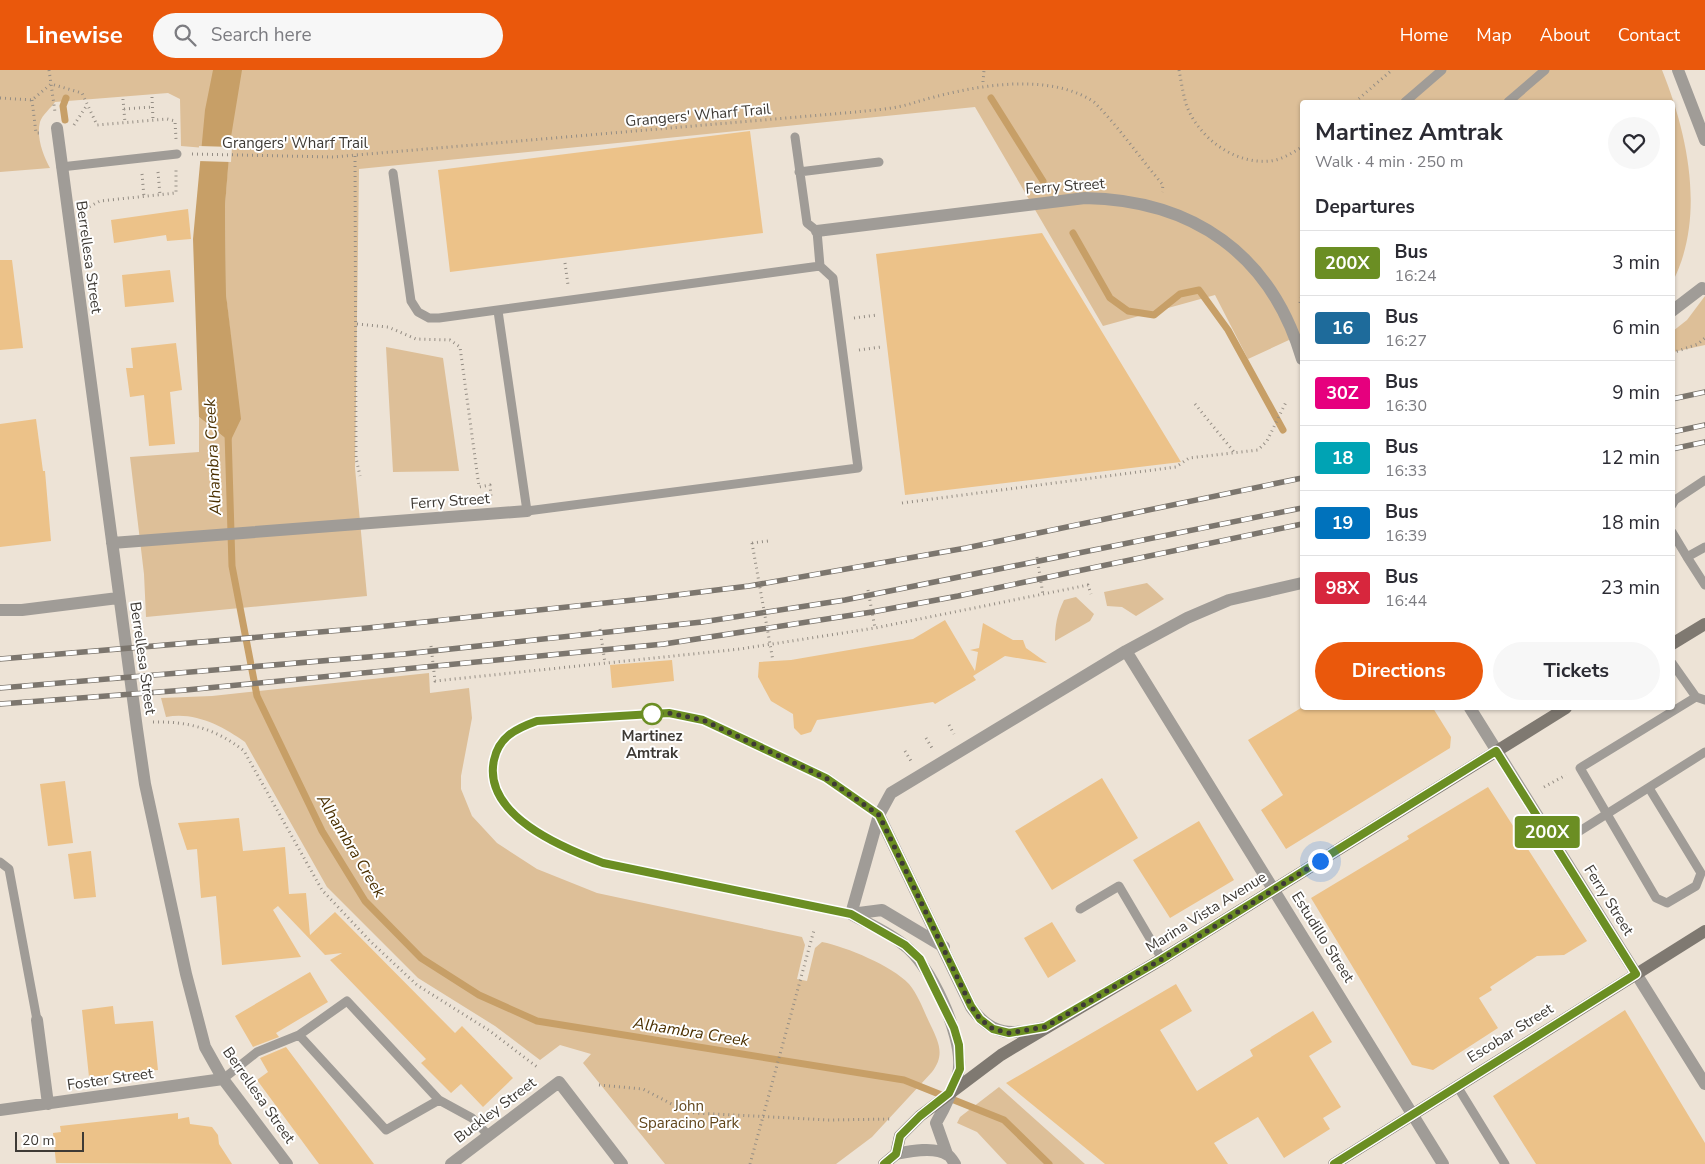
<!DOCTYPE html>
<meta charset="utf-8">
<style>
:root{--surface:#fff;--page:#f7f7f7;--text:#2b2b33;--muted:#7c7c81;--line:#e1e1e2;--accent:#ea580c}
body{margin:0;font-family:"Nunito Sans",sans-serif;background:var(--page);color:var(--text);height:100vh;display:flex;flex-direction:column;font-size:19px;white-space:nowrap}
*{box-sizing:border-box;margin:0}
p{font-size:16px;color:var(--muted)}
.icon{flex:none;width:28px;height:28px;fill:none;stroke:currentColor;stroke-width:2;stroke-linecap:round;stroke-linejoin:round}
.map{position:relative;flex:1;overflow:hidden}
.drawer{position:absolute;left:1300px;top:30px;width:375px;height:610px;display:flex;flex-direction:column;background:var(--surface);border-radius:5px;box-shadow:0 1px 4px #0004}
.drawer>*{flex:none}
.badge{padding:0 10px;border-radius:4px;font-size:18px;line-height:32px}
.scale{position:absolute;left:15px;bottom:12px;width:69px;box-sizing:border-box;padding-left:5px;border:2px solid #3e3a35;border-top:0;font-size:14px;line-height:18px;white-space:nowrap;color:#3e3a35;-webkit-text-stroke:4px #fff;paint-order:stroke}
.you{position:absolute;width:25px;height:25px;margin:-12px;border:4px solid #fff;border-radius:50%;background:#1a73e8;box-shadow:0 0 0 8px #1a73e833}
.map>.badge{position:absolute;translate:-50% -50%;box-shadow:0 0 0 2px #fff}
h2{padding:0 15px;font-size:19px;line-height:45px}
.round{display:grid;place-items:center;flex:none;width:52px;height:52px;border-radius:26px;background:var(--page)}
.head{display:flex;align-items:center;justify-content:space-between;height:85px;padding:0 15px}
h1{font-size:24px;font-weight:700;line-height:38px}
.button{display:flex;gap:10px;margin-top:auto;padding:10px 15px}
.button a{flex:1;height:58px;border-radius:30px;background:var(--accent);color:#fff;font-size:20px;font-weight:700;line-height:58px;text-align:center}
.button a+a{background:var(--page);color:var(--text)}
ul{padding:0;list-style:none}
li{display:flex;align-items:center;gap:15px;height:65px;padding:0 15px;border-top:1px solid var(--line)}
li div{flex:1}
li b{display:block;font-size:19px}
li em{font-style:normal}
li .badge{min-width:55px;font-weight:700;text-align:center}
header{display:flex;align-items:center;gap:30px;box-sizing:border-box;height:70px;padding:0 25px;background:var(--accent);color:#fff}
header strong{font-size:24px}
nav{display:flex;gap:28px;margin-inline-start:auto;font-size:18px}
.search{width:350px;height:45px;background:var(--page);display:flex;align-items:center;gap:12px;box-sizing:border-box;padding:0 18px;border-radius:28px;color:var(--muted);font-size:19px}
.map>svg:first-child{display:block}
</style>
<header>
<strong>Linewise</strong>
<div class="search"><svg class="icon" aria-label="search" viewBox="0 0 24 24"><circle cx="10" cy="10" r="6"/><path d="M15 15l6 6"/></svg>Search here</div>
<nav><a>Home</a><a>Map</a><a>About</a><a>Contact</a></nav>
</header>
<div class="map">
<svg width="1705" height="1094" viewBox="0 0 1705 1094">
<rect width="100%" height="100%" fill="#ede3d6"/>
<!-- green -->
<path fill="#ddbf98" d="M0 0H1662C1689 67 1705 148 1673 211L1672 32H1302V264L1248 289 1215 225 1103 256 975 37 359 99 355 398 367 526 146 547 144 504 130 387 199 382V347L230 372 232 281 226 224 225 136 229 80 181 76 180 29 168 23 55 32C51 38 42 45 40 52 36 66 43 86 50 98L0 102Z
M1705 226V275L1673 282V261L1687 250Z
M386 277 443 288 459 401 393 402Z
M1147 513 1164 529 1136 546 1122 537 1107 536 1104 522Z
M1076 527 1094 544 1090 551 1055 571C1055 555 1057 544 1064 530Z
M429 603 430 623 469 618 472 648 461 706V719L472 746 497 773 537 799 597 823 802 867 805 875 797 909 807 911 815 878 822 872C847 877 892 896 909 914 919 926 924 942 931 956 939 973 945 985 932 1002L872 1067 836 1094H665L583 993 591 984 560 975 540 990 495 956 418 908 327 817 245 672C223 656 194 641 166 647L161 628 212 626Z
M999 1017 1085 1094H1007L977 1062 957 1053 960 1047Z"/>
<!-- water -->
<path fill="#c79f67" d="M213 0H242L230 73 225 136 226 224 241 349 230 372 199 347 193 169 205 40Z"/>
<!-- pier -->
<path fill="#ede3d6" d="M199 76 232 77 231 92 198 91Z"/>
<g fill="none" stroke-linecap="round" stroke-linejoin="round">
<!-- stream -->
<path stroke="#c79f67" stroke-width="7" d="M991 28 1043 111
M65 50 63 36 66 28
M1073 163 1110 228 1128 241 1154 245 1180 224 1199 220 1228 260 1283 360
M228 363 232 496 257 626 322 761 365 831 421 888 479 925 537 951 904 1010 1004 1050 1049 1094"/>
</g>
<!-- building -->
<path fill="#ecc289" d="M750 61 763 163 450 202 438 100Z
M188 139 191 169 167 171 166 165 114 173 111 150Z
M1042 163 1181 392 905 425 876 184Z
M0 190H12L23 278 0 280Z
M170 200 174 232 125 237 122 205Z
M176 273 182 320 170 322 175 374 149 376 144 325 130 327 126 298H133L131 278Z
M36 349 43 401H45L51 471 0 477V354Z
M945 550 975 601 978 582 970 580 979 578 983 553 1013 570H1023L1026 578 1047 593 1005 586 973 606 976 610 935 634 933 632 817 650 811 662 801 665 794 658 793 644 771 631 758 607 759 592 791 590 913 569Z
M672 590 674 611 612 618 610 595Z
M1301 638H1433L1451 667 1450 678 1286 779 1261 740 1283 725 1248 670Z
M1102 708 1138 768 1052 820 1015 761Z
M65 711 73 773 48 776 40 714Z
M1488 717 1587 871 1564 885 1537 886 1490 917 1492 920 1479 928 1498 958 1433 1000 1412 995 1311 828 1409 769 1407 766Z
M239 748 243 781 285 777 289 824 306 823 310 865 335 842 455 963 462 956 513 1008 483 1037 461 1014 451 1023 421 993 426 989 330 890 342 883 325 885 278 836 273 840 301 887 222 895 216 826 201 828 197 779 187 780 178 753Z
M1199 751 1234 810 1170 848 1133 790Z
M91 781 96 827 74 829 68 784Z
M1052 852 1076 891 1048 908 1024 868Z
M310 902 328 932 276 963 279 967 253 977 235 946Z
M1176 914 1192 941 1160 960 1197 1021 1253 986 1250 980 1313 941 1332 972 1309 986 1341 1037 1323 1048 1330 1059 1284 1088 1258 1047 1214 1073 1228 1094H1105L1006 1013Z
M113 936 115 954 153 951 158 1000 89 1007 82 940Z
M1625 940 1705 1073V1094H1536L1493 1026Z
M286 977 374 1094H319L257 1010 268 1002 260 988Z
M178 1043V1049L189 1047 190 1054 212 1057 218 1065 219 1074 232 1094 56 1093 53 1063 61 1062 60 1056Z"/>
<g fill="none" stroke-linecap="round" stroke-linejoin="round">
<!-- path -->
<path stroke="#948d84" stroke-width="3" stroke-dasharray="1 4" stroke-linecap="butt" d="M49 0 55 42
M1179 0C1181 11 1183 23 1186 34 1198 68 1235 95 1271 91 1283 89 1292 83 1302 77
M983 12 984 0
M152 27 153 50
M0 28 32 30 51 14 82 23 97 55 167 49 175 51 176 69
M123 29 125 53
M32 30 36 63H40
M1355 32 1392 0
M124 39 152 37
M74 55 87 35
M192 84 333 87 856 42C874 40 895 39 913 33 966 17 1046 0 1094 32 1119 57 1140 88 1163 115L1162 122
M355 86 356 388 360 406
M158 102 160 125
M142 104 144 127
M85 139 100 131 176 123V100
M565 193 568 215
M1300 233 1302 225
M854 248 877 245
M357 254 388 257 416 269 450 270 460 277 479 417 490 415 491 426
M859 280 881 277
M1672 283 1698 274 1705 268
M1195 334 1234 382
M902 433 1176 397 1189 388 1258 380 1267 371 1287 330
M752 473 768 471
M1037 487 1043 525
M868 520 875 558
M600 559 605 593
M431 576 435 611 740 579 875 558 1088 515 1091 524
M153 652C187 651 217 659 244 681L322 820 371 872 417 915 490 961 537 997
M949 655 954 664
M926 668 932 678
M905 681 911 691
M1544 717 1566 705
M599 1015 643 1019 681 1039 695 1043 829 1050 892 1049
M750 1094 814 860"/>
<!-- service -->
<path stroke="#a09c97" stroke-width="9" d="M1405 32 1442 0
M1508 32 1545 0
M61 97 177 84
M799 102 879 92
M393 103 411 231 418 242 429 248H439L820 196
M498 241 527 441 858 398 833 208 820 196 817 161 807 153 795 67
M1672 435 1675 430 1705 410
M1672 462 1687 487
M1705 477 1687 487 1705 515
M1672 593 1696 627 1705 630
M1649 718 1701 803 1696 816 1667 833 1656 828 1580 698 1696 627
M1556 776 1705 682
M0 792 9 799 37 950
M1080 839 1119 816 1162 889
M851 844 603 793C563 777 482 746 494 690 500 666 514 659 537 651L669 643 703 650 826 707 879 745
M223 1009 257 982 299 965 386 1060 439 1030 347 931 299 965
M1457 1016 1505 1094
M439 1030 472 1048 489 1066"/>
<!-- minor -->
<path stroke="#a09c97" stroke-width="12" d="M1678 0 1705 70
M57 58 137 659 145 714 186 904 205 977 223 1009 287 1094
M817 161 1085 128C1193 130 1271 184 1302 289
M1672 241 1702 218 1705 219
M112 473 527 441
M0 540H22L118 528
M1126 581 1443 1094
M1470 638 1705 1014
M879 745 971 937C992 967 1012 965 1045 957
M851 844 879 745 891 723 1126 581 1187 548 1229 530 1302 513
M851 844C869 854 888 862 904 875 930 894 962 964 959 997 959 1009 943 1041 936 1053L947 1084
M851 844 882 840 944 877
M37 950 48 1034
M0 1040 223 1009
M896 1084C910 1081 935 1076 948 1085 950 1086 953 1091 955 1094
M451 1094 559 1012 622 1094"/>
<!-- secondary -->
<path stroke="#7f7971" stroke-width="12" d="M1672 574 1705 554
M884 1094 896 1084 900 1066 920 1046 1001 985 1162 889 1566 638
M1334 1094 1705 861"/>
<defs>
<path id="rail" d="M1672 329 1705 322
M1672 362 1705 355
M1672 379 1705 372
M0 589 367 558 652 528 749 516 966 478 1302 408
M0 618 404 584 702 552 845 530 1302 438
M0 634 186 620 664 574 872 542 958 526 1302 454"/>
</defs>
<!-- rail casing -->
<use href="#rail" stroke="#7c766e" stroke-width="5.5"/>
<!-- rail -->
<use href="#rail" stroke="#fff" stroke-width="4" stroke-dasharray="11" stroke-linecap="butt"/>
<!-- path-bridge -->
<path stroke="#948d84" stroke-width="3" stroke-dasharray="1 4" stroke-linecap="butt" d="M752 473 773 591"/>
</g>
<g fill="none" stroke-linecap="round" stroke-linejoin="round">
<defs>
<path id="line" d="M884 1094 896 1084 900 1066 920 1046 949 1023 960 999 959 975 954 958 920 889 905 875 851 844 603 793C563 778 482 745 494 690 499 667 515 659 537 651L669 643 703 650 826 708 879 745 971 936 980 949 993 959 1009 963 1045 957 1162 889 1496 681 1636 904 1334 1094"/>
</defs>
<!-- line casing -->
<use href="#line" stroke="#fff" stroke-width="11"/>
<!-- line -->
<use href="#line" stroke="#6b8e23" stroke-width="8"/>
<!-- walk -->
<path stroke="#3e3a35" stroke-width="5" stroke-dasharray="0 9" d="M652 644 669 643 703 650 826 708 879 745 971 936 980 949 993 959 1009 963 1045 957 1162 889 1320 791"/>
</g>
<!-- markers -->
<circle fill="#fff" stroke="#6b8e23" stroke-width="2.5" cx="652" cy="644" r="10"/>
<g text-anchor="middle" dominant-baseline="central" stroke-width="4" stroke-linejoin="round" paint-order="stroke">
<!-- street labels -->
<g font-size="15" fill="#3e3a35" stroke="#fff">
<text transform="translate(698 45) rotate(-5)">Grangers' Wharf Trail</text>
<text x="295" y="73">Grangers' Wharf Trail</text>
<text transform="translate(1065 116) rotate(-4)">Ferry Street</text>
<text transform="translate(89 187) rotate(82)">Berrellesa Street</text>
<text transform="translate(450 431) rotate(-4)">Ferry Street</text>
<text transform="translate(143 588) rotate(82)">Berrellesa Street</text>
<text transform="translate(1609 830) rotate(58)">Ferry Street</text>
<text transform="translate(1206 842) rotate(-32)">Marina Vista Avenue</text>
<text transform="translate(1323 867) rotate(58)">Estudillo Street</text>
<text transform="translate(1510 963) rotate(-32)">Escobar Street</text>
<text transform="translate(110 1009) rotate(-8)">Foster Street</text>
<text transform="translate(259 1025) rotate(55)">Berrellesa Street</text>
<text transform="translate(495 1040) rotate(-37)">Buckley Street</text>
</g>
<!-- stop labels -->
<g font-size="15" font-weight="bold" fill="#3e3a35" stroke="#fff">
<text x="652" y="666">Martinez<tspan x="652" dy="17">Amtrak</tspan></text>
</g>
<!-- park labels -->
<g font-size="15" fill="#62461b" stroke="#fff">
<text x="689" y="1036">John<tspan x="689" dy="17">Sparacino Park</tspan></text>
</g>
<!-- water labels -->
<g font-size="16" font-style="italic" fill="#4b3000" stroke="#fff">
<text transform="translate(213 387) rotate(-93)">Alhambra Creek</text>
<text transform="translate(351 776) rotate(59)">Alhambra Creek</text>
<text transform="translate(691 962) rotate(9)">Alhambra Creek</text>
</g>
</g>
</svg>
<div class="scale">20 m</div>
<div class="you" style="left:1320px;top:791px"></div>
<b class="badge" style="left:1547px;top:762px;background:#6b8e23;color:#fff">200X</b>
<section class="drawer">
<div class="head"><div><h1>Martinez Amtrak</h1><p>Walk · 4 min · 250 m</p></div><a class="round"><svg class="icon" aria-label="heart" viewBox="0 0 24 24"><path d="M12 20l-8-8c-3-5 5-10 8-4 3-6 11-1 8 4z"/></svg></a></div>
<h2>Departures</h2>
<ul>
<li><span class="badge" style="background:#6b8e23;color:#fff">200X</span><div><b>Bus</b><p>16:24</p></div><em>3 min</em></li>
<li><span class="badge" style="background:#1e6b9b;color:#fff">16</span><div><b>Bus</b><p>16:27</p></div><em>6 min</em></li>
<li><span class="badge" style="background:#e6007e;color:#fff">30Z</span><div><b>Bus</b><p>16:30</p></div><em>9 min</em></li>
<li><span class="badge" style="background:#00a3b4;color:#fff">18</span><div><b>Bus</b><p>16:33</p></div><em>12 min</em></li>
<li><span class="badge" style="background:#0072bc;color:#fff">19</span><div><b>Bus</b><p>16:39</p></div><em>18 min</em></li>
<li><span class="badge" style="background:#d7263d;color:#fff">98X</span><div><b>Bus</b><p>16:44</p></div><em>23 min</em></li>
</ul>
<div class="button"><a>Directions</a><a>Tickets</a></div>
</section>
</div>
